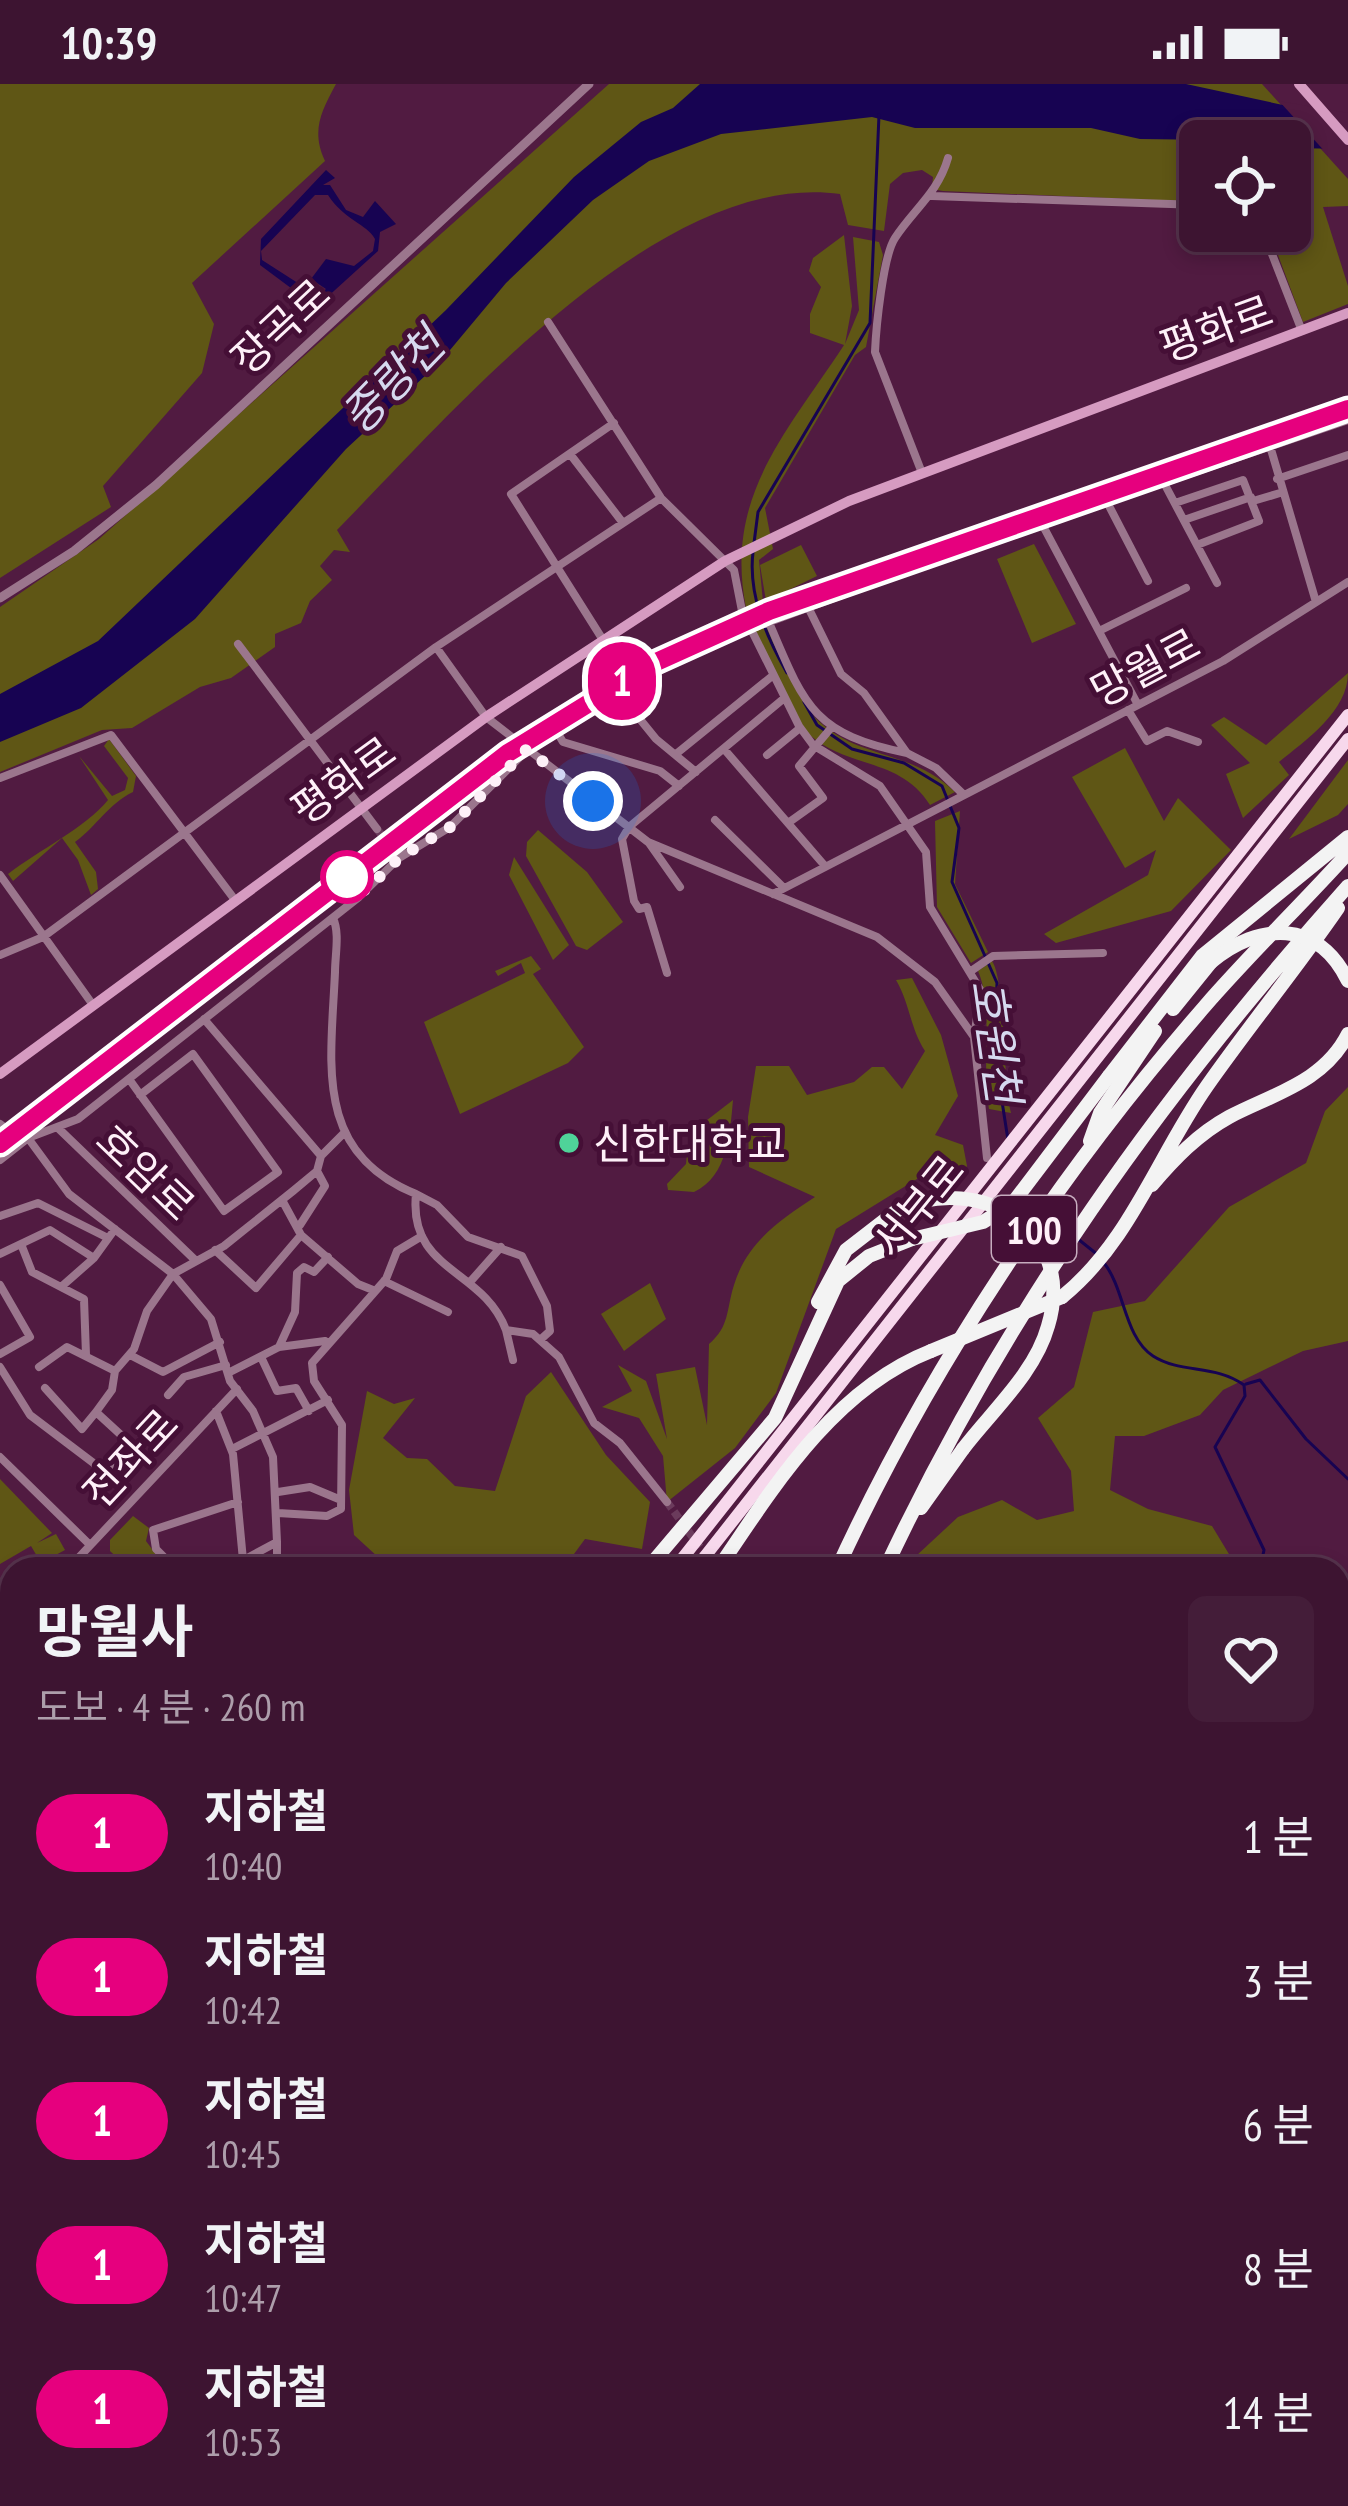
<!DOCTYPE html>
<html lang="ko">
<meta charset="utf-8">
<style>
:root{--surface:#3d1431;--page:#441d39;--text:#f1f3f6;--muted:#ad9eab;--line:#56334d}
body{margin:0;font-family:"PT Sans Narrow","Noto Sans KR",sans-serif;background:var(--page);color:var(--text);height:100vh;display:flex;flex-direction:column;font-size:45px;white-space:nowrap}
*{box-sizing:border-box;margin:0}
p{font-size:39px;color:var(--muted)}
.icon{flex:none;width:66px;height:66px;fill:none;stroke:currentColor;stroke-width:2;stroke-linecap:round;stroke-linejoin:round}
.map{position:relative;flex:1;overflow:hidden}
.sheet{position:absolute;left:0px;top:1473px;width:1350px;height:951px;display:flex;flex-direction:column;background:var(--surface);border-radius:36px 36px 0 0;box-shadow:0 6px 18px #0003,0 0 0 3px var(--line)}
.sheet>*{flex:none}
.badge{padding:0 24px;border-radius:39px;font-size:42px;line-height:78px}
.buttons{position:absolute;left:1179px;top:36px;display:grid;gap:24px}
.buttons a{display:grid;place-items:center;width:132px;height:132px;border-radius:18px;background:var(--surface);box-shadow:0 6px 18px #0003,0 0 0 3px var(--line);font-size:60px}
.you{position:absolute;width:60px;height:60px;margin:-30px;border:9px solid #fff;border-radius:50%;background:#1a73e8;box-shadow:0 0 0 18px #1a73e833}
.map>.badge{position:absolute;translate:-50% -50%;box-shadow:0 0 0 6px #fff}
.round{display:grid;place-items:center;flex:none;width:126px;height:126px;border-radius:18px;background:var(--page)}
.headline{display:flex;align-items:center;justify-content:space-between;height:204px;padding:0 36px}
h1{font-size:57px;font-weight:700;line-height:90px}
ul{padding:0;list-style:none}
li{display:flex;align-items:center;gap:36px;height:144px;padding:0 36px}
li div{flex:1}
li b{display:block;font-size:45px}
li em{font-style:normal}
li .badge{min-width:132px;font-weight:700;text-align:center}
.status{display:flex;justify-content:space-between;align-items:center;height:84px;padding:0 60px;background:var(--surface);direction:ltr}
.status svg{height:33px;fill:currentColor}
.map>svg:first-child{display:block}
</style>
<div class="status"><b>10:39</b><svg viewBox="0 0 49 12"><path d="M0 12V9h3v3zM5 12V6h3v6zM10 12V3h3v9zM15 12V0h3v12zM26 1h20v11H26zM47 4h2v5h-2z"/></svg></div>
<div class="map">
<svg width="1348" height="2422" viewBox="0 0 1348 2422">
<rect width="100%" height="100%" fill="#511b41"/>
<!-- green -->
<path fill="#5f5615" d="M0 0H336C321 28 311 47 325 77L192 199 214 240 202 289 103 402 111 423 0 494Z
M609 0H1262L1348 95V122L1323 123 1348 202V220L1303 238 1269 147H1290V57H1200V118L943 107 932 105 933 93 922 86 903 89 890 100 884 147 848 141 840 110C659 85 452 329 337 446L350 468 334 466 320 482 332 496 310 517 301 539 275 550V563L231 594 200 603 132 644 102 646 0 688V523L99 455Z
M844 151 852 222 845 260 859 226 853 153 879 158 883 171 866 263 855 271 765 424 773 465 759 476 763 518 746 524C724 412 786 350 844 261L810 249V230L821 203 809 187 813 174Z
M1034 460 1076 540 1032 559 997 475Z
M801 461 817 492 766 517 760 481Z
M767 541C781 570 796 619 822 640 862 675 913 667 955 708L930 721C902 676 854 684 816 656 787 635 771 579 756 547Z
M1348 589C1348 627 1306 656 1279 678L1289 691 1243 734 1226 690 1250 679 1211 641 1224 633 1266 661Z
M109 655 136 692 133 708C108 720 97 742 75 758L96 788 98 805 91 811 78 776 62 754 13 797 8 790C39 766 85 744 108 716L79 672 112 712 125 706 128 694 104 662Z
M1125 664 1164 737 1178 714 1231 766 1171 827 1056 859 1044 850 1148 791 1156 766 1125 784 1072 693Z
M1348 676V720L1338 731 1289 755Z
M960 727 955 800 988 868 971 879 937 823 935 737Z
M538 746 587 788 623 838 587 866 576 862 526 772 527 758Z
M514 773 569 861 553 876 509 791Z
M531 872 541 885 533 890 584 963 568 979 460 1030 424 938 525 889 521 879 498 892 495 887Z
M992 877C1006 899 1002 992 1011 1029L989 1025C981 983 994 923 978 887Z
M912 894 941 951 958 1012 935 1051 963 1061 967 1082 960 1096 925 1090 836 1145 776 1309 735 1364 667 1418 663 1372 639 1334 602 1323 632 1307 618 1281 646 1297 667 1355 656 1290 695 1283 707 1341 709 1260C730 1242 726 1226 734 1201 747 1158 780 1136 815 1113L749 1083 748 1033 756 982H789L807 1011 854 998 872 983H884L902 1005 925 967C910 944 910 920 896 896Z
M1348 1003V1257L1303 1267 1223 1306 1200 1331 1144 1352H1115L1110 1406 1148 1425 1212 1442 1238 1485H902L958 1433 1002 1416 1037 1436 1074 1427 1071 1387 1038 1334 1074 1303 1093 1228 1145 1217 1229 1123 1306 1079 1325 1027Z
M733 1016C730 1049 728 1092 694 1108L668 1106 667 1100 686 1080 689 1050Z
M650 1199 666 1235 624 1267 601 1230Z
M551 1288 606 1371 650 1418 642 1465 585 1455 563 1485H391L354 1451 349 1406 367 1307 394 1320 415 1314 383 1354 407 1374 427 1375 455 1402 495 1407 526 1312Z
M0 1395 52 1449 37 1459 56 1450 65 1466 41 1479 31 1462 0 1480Z
M133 1432 149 1444 146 1457 158 1473 145 1485H129L110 1467V1456Z
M1338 1655 1348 1665V2422H0V2388L12 2380V2412H1338Z
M0 1790 12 1804V1909L0 1903Z
M12 2061V2136L0 2155V2066Z"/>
<!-- water -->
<path fill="#170352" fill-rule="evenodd" d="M700 0H1186L1348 35V65L1290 64V57L1140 55 1091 44H915L872 33 721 50 649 77 593 116 506 199 440 278 346 365 195 535 81 624 0 658V610L98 557 446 226 574 93 641 38 673 24Z
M326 86 335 94 323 101H330L346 126 363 133 375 117 396 140 380 148 378 167 324 216 303 213 260 181 261 155ZM315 111H328C344 136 367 140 375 155L373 167 354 182 326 175 311 195 326 205 318 212 262 176 261 167Z"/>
<!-- pier -->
<path fill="#511b41" d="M1279 17 1348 29V71H1328Z"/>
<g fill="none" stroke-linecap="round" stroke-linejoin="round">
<!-- stream -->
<path stroke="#170352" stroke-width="3" d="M754 459 758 428 870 239 879 31
M753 468C748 511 766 552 787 589
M804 618 817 641 852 665 904 679 942 702 959 744 952 798 997 899 994 966 1008 1056
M1050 1132 1070 1149
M1078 1155 1098 1171
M1104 1179C1125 1205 1124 1253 1153 1272 1181 1290 1215 1280 1244 1301L1245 1312 1215 1363 1264 1466 1260 1485
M1246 1300 1260 1296 1306 1355 1348 1395
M1338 1533 1348 1535"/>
<!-- minor-tunnel -->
<path stroke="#6b3b5c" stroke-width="8" stroke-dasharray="8 4" stroke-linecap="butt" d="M377 745 397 771
M667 1418 716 1485"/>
<!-- motorway-tunnel -->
<path stroke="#6b3b5c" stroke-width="14" stroke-dasharray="14 7" stroke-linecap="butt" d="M637 2422V2412
M686 2422 687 2412"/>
<!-- minor -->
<path stroke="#9b768d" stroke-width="8" d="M932 112 1200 121
M1263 147 1302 247
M548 238 661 414 734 486 742 527 799 642 813 661 880 702 926 768 930 823 981 907 974 953
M1270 362 1316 518
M570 370 623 439
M922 389 875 268C876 244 883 172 895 154 914 125 938 109 948 74
M1277 395 1348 371
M1164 399 1217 499
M1253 417 1280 409
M1107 418 1148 497
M1175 419 1243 396 1259 437 1197 461
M1184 436 1251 413
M1042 440 1138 621
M808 523 841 590 864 609 907 669 936 684 964 711
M768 536C804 621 812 650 907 669
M1099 547 1186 504
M603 556 511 410 614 339
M238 560 377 745
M436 563 486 633 648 758 877 853 935 898 974 953 987 1074
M617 607 656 655 696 688
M1128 626 1147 657 1167 647 1198 658
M554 643 563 658 660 687 679 702
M724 665 825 782
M676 670 771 593
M767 671 800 644
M0 694 111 651 235 816
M715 736 784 804
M788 739 823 714 799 682 831 644
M649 759 680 803
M0 791 93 921
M773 810 1223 577 1348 498
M333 834C340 849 335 871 335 888 331 980 313 1068 416 1110 408 1188 483 1184 506 1246L533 1250 559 1273 594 1339 620 1359 667 1418
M0 871 43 853 436 563 661 414
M971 887 993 872 1103 869
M667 889 647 823 639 825 634 817 622 755 629 743 782 616
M204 935 321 1072
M129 995 224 1127 278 1088 193 970 140 1011
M0 1040 23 1058
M58 1044 194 1175
M28 1054 69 1110 173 1190 211 1235 230 1297 253 1327 273 1373 277 1458 227 1485
M0 1076 28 1054 78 1035 359 813 399 774 450 743 541 652 702 563 945 473 1348 336
M416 1110 437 1121 468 1153 522 1172 547 1222 550 1247 540 1256
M0 1132 38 1119 108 1154
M300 1141 325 1102 317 1087
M301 1151 358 1200 373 1206
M21 1160 32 1188 84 1215 86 1271
M215 1166 256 1204 301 1151 282 1116
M0 1170 50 1146 94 1174 115 1145
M384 1197 448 1228
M470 1198 501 1163
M0 1201 30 1253 0 1270
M61 1203 94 1174
M506 1246 513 1276
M279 1263 295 1228 297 1189 304 1183 314 1188 328 1173
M130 1271 163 1288 220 1258
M261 1273 277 1307 296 1304 309 1327
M0 1283 30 1331 108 1390 133 1362 96 1328 112 1306 115 1287 134 1265 147 1227 173 1190 224 1162 293 1107 317 1087 321 1072 345 1048
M39 1283 67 1263 115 1287
M228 1289 279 1263 325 1257
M45 1304 82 1345 96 1328
M168 1311 184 1293 226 1281
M216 1327 233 1370 243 1476
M232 1365 328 1316
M0 1373 89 1460
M278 1408 310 1403 341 1416
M278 1429 327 1432 341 1425 342 1341 314 1297 312 1279 386 1195 397 1167 422 1152
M277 1458V1485
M68 1485 237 1305
M176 1485 156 1465 153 1446 238 1418
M0 1557 12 1544
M1338 1614 1348 1617"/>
<!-- tertiary -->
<path stroke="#9b768d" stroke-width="9" d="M0 514 74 467 156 401 589 0"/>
<!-- secondary -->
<path stroke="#d69bc1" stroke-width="10" d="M1299 0 1348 56
M0 990 486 633 725 477 849 417 1348 229"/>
<!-- trunk -->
<path stroke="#f7d8ec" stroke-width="12" d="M674 1485 1348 631
M695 1485 1348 655
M0 2300 12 2288
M0 2322 12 2310"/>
<!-- motorway -->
<path stroke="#f3f3f3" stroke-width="14" d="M1173 925 1211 878
M1109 992 1202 872 1348 753
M1090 1057 1100 1029 1155 947
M1152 1101C1174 1075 1198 1050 1229 1033 1273 1010 1324 998 1348 950
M1062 1213C1130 1158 1158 1072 1207 1002 1249 942 1296 885 1338 824
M818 1218 846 1166 899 1125
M921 1424 963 1365
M647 1485 775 1334 838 1197 869 1172 912 1155
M718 1485C774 1402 834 1305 931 1267
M837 1485C930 1282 1059 1090 1205 922 1251 869 1301 821 1348 769
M885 1485C1006 1227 1159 1014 1348 802"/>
<!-- rail -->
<path stroke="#b495aa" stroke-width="3" stroke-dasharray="18 9" stroke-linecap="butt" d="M481 682 619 592 767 521 1348 316
M0 1060 206 902"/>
<!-- motorway-bridge -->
<path stroke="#f3f3f3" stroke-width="14" d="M1211 878C1259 838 1318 835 1348 897
M899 1125C981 1089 1077 1146 1048 1242 1035 1289 992 1327 963 1365
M912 1155 983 1138 1012 1120 1109 992
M931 1267 1062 1213"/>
</g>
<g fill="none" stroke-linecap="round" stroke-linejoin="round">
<defs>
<path id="line" d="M0 1060 508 669 654 579 769 527 1348 325"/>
</defs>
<!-- line casing -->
<use href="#line" stroke="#fff" stroke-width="27"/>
<!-- line -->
<use href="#line" stroke="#e6007e" stroke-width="18"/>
<!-- walk -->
<path stroke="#fef0f8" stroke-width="12" stroke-dasharray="0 21.6" d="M347 793 365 807 399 774 450 743 527 665 593 717"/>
</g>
<!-- markers -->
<circle fill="#fff" stroke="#e6007e" stroke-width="6" cx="347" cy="793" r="24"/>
<circle fill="#4fd399" stroke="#450f36" stroke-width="4.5" cx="569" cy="1059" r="12"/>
<g text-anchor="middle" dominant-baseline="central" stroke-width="10" stroke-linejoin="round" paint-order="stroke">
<!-- shield labels -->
<rect fill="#450f36" stroke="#c6acbe" stroke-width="3" x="992" y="1112" width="84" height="66" rx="9"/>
<g font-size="39" font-weight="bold" fill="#fef0f8">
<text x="1034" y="1145">100</text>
</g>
<!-- street labels -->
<g font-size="42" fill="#fef0f8" stroke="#450f36">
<text transform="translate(280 242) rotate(-43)">장곡로</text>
<text transform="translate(1216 244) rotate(-20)">평화로</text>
<text transform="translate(1145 583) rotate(-28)">망월로</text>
<text transform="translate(343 696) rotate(-36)">평화로</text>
<text transform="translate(146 1088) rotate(44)">호암로</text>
<text transform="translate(918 1122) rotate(-51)">서부로</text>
<text transform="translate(130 1374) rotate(-47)">전좌로</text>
</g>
<!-- poi labels -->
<g font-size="42" fill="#fef0f8" stroke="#450f36" text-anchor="start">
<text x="593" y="1059">신한대학교</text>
</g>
<!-- water labels -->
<g font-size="45" font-style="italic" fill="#d6d9ef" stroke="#450f36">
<text transform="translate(392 296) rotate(-46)">중랑천</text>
<text transform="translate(997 957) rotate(82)">호원천</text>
</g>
</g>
</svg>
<div class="buttons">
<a><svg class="icon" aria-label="locate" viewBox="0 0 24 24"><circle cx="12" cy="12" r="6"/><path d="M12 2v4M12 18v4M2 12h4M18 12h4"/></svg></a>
</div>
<div class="you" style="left:593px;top:717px"></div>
<b class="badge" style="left:622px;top:597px;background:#e6007e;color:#fff">1</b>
<section class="sheet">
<div class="headline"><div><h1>망월사</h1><p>도보 · 4 분 · 260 m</p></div><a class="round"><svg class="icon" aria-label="heart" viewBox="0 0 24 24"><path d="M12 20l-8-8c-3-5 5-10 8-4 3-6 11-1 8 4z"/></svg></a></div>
<ul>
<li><span class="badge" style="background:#e6007e;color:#fff">1</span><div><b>지하철</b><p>10:40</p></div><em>1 분</em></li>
<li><span class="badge" style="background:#e6007e;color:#fff">1</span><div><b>지하철</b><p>10:42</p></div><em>3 분</em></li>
<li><span class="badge" style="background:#e6007e;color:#fff">1</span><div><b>지하철</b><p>10:45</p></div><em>6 분</em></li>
<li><span class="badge" style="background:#e6007e;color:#fff">1</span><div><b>지하철</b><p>10:47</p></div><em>8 분</em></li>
<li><span class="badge" style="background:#e6007e;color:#fff">1</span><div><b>지하철</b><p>10:53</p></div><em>14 분</em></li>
</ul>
</section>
</div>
